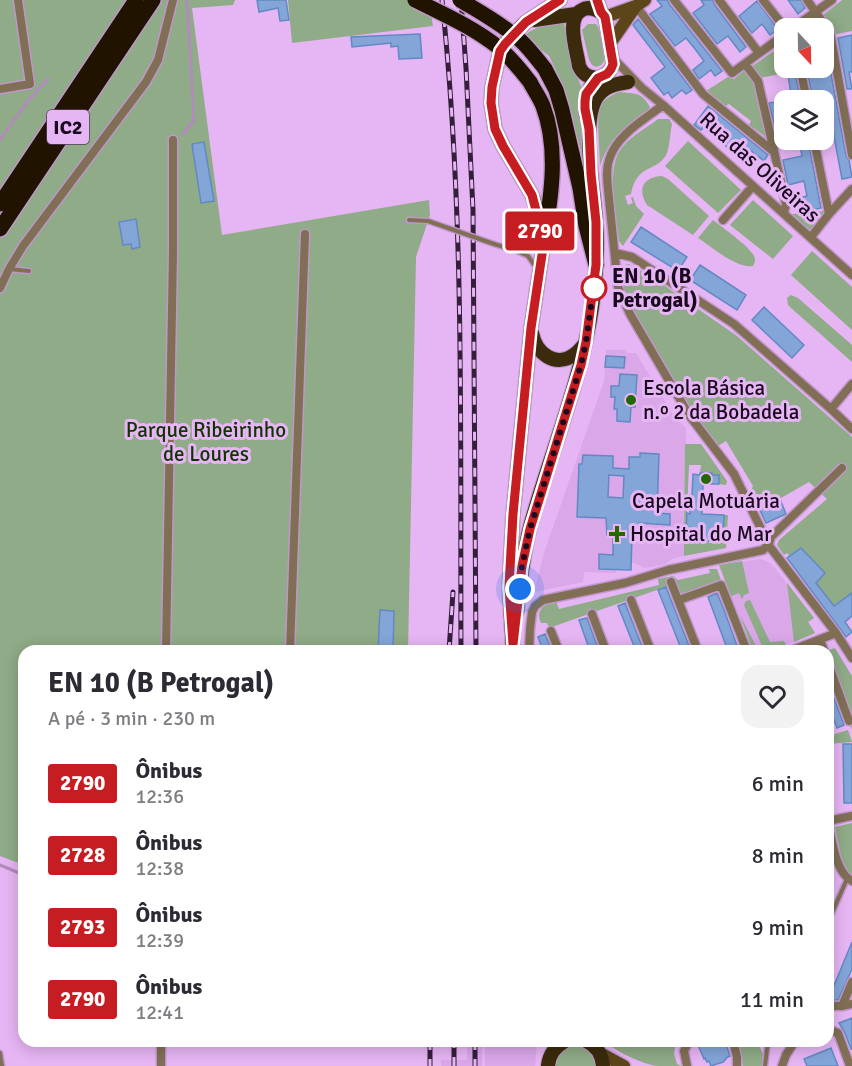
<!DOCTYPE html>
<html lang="pt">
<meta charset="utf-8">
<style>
:root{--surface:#fff;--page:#f2f2f3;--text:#2b2b33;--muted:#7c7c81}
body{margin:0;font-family:Signika,sans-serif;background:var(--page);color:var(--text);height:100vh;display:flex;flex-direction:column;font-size:22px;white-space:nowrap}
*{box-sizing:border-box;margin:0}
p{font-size:20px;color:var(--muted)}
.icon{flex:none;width:33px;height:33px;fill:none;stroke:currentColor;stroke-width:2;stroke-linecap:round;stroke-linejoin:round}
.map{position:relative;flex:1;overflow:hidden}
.panel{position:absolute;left:18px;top:645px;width:816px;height:402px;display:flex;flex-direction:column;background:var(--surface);border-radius:18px;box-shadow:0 3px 15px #0003}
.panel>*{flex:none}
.badge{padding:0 12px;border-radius:4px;font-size:21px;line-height:39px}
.needle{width:39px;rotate:158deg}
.buttons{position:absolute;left:774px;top:18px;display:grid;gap:12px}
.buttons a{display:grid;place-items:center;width:60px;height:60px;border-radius:12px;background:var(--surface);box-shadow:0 3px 15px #0003;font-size:30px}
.you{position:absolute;width:30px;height:30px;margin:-15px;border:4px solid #fff;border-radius:50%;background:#1a73e8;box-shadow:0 0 0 9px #1a73e833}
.map>.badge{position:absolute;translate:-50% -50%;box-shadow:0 0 0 3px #fff}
.round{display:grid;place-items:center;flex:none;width:63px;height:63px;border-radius:18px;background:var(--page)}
.overview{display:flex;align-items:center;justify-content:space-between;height:102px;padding:0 30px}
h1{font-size:28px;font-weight:700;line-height:45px}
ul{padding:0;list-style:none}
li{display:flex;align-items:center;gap:18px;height:72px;padding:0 30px}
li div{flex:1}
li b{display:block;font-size:22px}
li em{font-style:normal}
li .badge{min-width:66px;font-weight:700;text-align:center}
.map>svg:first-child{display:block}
</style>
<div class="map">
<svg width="852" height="1066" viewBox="0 0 852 1066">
<rect width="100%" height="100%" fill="#e6b5f3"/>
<!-- built -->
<path fill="#daa7e9" d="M606 350H626L627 353H636L676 419 686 428 684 556 674 558 665 564 645 568 631 562V570H616V573L584 572 583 582 534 592 544 553 604 381Z
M761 559 768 562 775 568 814 618 808 622 815 633 771 651H753L719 565Z
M485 1041H537L535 1066H485Z
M467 1046H482V1066H441V1060H467Z"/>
<!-- green -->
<path fill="#8fab87" d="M0 0H235L233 5 192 8 222 235 429 200 430 215 416 257 408 651H24V865L0 856Z
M288 0H429L433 26 292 43Z
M842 0H852V31L832 35 823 15Z
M564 23 572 64 583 91 579 94 584 123 586 169 562 83 549 56 524 36C537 25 548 25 564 23Z
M588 24H596C601 29 607 55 604 61 601 66 601 65 596 67L592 65 589 60 582 30Z
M784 44V68H797V71L760 78 751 67Z
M745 70 756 84 766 137 749 125 751 121 729 104 724 107 706 91 728 77 734 79Z
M619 92C635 94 641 91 650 107L648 110C624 129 610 136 600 166 600 153 596 117 600 107 603 99 612 95 619 92Z
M658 119H669L672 124C670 133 670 144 667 153 658 173 637 162 631 194L625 196 628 205 633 203 631 198 633 197 636 206 644 214 623 246 619 241C616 218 607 172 619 152 627 138 645 129 658 119Z
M688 141 741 190 718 213 665 166Z
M662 176 668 179 709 216 693 235 647 205C637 189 643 177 662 176Z
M753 200 793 236 773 259 730 225Z
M823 211 826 215 807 232 790 215 793 214Z
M713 220C722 227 750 247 754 256 756 261 755 261 753 266 737 269 712 247 698 238Z
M812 251 852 287V330L791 275Z
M629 264 655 279 737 336 852 437V593L834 606 816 583 825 573 790 556 787 553 784 555 777 545 779 540 827 499 809 482 767 506 762 496 755 500 751 491 753 486 726 441 718 446C692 412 671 377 650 341 639 321 620 292 621 269L625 265Z
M791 295 798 298 852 345V362L790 307 788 305 787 298Z
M685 444H701L727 481 726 485 719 484V475H712V473H700L701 465H689L686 533 695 534V540L708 541 709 543H714V541L720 542 721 535H723L724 515H728L726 548 684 556Z
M742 561 749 593 744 595 742 599 739 593 731 596 719 565Z
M709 569H717L721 580 676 597 668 586 549 628 547 623H541C535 610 544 604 556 601L559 609 659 585 658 579 673 576 678 580 710 573Z
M787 583 814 618 808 622 815 633 794 642Z
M750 600 770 642 784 641 786 645 770 651H753L740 615 757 648 762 646 744 605 746 601Z
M835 648 852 676V729L828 663V651H826Z
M848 730 852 742 828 744V736Z
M852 823V874H850L843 865 835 827Z
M604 1041H676L674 1054 677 1064 681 1066C673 1066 664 1066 657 1066 642 1064 615 1051 604 1041Z
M739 1041H757L763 1054 762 1066H743Z
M573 1042H582L590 1046 598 1066H555C556 1054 563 1047 573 1042Z"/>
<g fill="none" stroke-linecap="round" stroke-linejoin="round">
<!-- stream -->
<path stroke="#b28bbd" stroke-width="3" d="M183 134 194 120 187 0
M0 140 27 102 48 79
M0 865 24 875"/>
</g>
<!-- building -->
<path fill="#83a5d8" stroke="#6289c3" stroke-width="1.5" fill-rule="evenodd" d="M257 0H286L289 20 280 21 278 8 259 12Z
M657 0H668L669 4 722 71 715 76 711 70 699 79 693 70 704 61 695 49 686 38 675 46 650 14 662 6Z
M701 0H713L714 4 746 47 740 52 728 36 717 44 693 13 704 5Z
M788 0H801L805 8 798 14Z
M757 1 778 29 770 35 762 24 752 33 739 16Z
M638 19 692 90 686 94 682 90 672 98 668 92 664 95 651 78 665 67 633 25Z
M420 34 422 58 399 59 398 46 391 47V43L352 47 351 37Z
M852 35V72H849L852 89H847L838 38Z
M827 52 846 156 849 160 852 177 842 179 827 99 813 100 807 71 824 68V53Z
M795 74 801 100H792L791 94 788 75Z
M775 102 782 131 776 132 769 103Z
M708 106 768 155 764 161 745 146 737 155 703 128 701 130 694 125Z
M799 140H808L821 208 812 210 811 206 801 208 799 198 807 196 804 181 788 185 783 160 802 156Z
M204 142 214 201 201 203 192 144Z
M136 219 140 247 132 249 131 244 123 245 119 222Z
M641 227 687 257 678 271 631 242Z
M700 265 746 295 737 310 690 280Z
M764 307 804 345 792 358 752 320Z
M606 356 625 357 624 368 605 367Z
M620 374 637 375 635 407H631L630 422 617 421V409H614L615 397H611V386H619Z
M640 453 659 454 657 513 670 514V525L639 523 638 535H632L631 570 599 569V554L613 555V535H607L606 518 577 517 579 464H582L583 455 613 456V468L629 469V457H640ZM609 475 624 476 623 498 608 497Z
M700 473H712V475H719V484H703L702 514 724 515 723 535H721V542L695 540V534L686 533 687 513 690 514 691 495H692L693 474 700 475Z
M762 496 767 506 780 499 786 514 766 523 755 500Z
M801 548 825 573 816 583 834 606 852 593V616L845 622 852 632 846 637 787 558Z
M666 587 691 651H682L658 590Z
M717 593 723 607 739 651H728L708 597Z
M625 603 643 649 639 651H636L618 606Z
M380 610 394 611 393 651H378Z
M587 618 599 651H590L579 620Z
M545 634 552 651H543L538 637Z
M828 682 844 725 837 728 828 704Z
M843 744H852V803H844Z
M852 942V969L838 1000H828Z
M852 1018V1049H851L845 1033 839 1023Z
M698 1041H725L730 1056 726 1058V1059L723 1062 711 1066 709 1061 707 1062 705 1058 704 1059 698 1045 699 1044Z
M831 1048 838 1066H807L804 1059Z"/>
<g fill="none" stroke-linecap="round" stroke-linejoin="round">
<defs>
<path id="lane" d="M409 220 428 221
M534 228C532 238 527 248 517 251L528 256 535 266
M494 244 517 251
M9 269 29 271
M828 922 847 879
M0 1053 2 1066
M765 1066 768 1041"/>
<path id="street" d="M674 0 732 73 784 35
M719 0 759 53
M763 0 785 28
M807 0 830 32 852 155
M636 6 703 94 774 152
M793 28 832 0
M612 57 642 88 663 105 852 275
M745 64 758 81 786 204 784 213
M800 68 807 100
M0 89 30 84 18 0
M663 105C644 120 616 135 609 160 606 169 607 179 608 189L618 287 630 314 689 415 734 474 770 547 836 633 852 658
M814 140 829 214
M723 220 753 186
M811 237 829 214 852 189
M615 253 632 257 734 324 831 409 852 429
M0 288 9 269 23 246 146 82 158 60 173 0
M831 409 852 384
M671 582 698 651
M631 600 651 651
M679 600 721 585 747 651
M592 614 606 651
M551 631 559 651
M820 639 824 651
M166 651 173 252V140
M290 651 305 234
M529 651 530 629 532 612 535 606 543 600 625 583 668 570 763 550 769 544 771 537 842 468
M790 651 836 633
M828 663 849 721
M828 821 852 816
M828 822C832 839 835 872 852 881
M828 864 832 843
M828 1006H842L852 1004
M842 1006 852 982
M828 1030H830L838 1033 850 1066
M161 1041V1066
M733 1041 737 1057V1066
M687 1066 684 1051 689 1041
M782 1066 786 1055 795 1041"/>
<path id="secondary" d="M605 17 636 6 645 0
M609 45 636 6
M600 1053 624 1066"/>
<path id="primary" d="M534 20 576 14
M598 78C588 77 583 75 579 66 577 51 565 18 582 10 588 6 595 9 601 12
M586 116C584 102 586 90 596 80 603 74 609 76 613 64L605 17 601 12 597 0
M532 333C536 353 555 369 575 354 578 352 582 347 585 344
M517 612C520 584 523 555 530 527 554 440 593 355 596 264 597 250 597 236 596 223 595 192 580 123 597 97 604 86 616 84 628 82
M513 651 509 587 513 514 531 328 543 248 539 217 532 195 503 146 495 129 491 103 492 87 500 51 505 43 526 22 560 0
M586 1041C597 1046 602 1054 603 1066
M548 1066C549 1054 555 1047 565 1041"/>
<path id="highway" d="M545 69 556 90 562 110 580 188 586 226 596 265
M530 82C534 90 540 98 543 106 560 151 550 203 543 248
M0 204 136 0
M0 229 153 0"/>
</defs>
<!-- lane casing -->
<use href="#lane" stroke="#c196cd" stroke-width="7"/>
<!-- street casing -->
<use href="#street" stroke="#c196cd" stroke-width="11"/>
<!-- secondary casing -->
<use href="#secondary" stroke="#c196cd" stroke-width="15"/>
<!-- primary casing -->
<use href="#primary" stroke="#c196cd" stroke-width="16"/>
<!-- highway casing -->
<use href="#highway" stroke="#c196cd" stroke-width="18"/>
<!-- lane -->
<use href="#lane" stroke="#806f55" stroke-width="4"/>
<!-- street -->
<use href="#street" stroke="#806f55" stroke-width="8"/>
<!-- secondary -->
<use href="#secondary" stroke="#5d451a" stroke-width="12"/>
<!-- primary -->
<use href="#primary" stroke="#3b2a0c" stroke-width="14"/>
<!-- highway -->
<use href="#highway" stroke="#201401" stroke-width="15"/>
<defs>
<path id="rail" d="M442 0C465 215 460 435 461 651
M461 0 466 68 473 210 476 651
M449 651 453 592
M430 1041V1066
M475 1041V1066
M454 1066V1041"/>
</defs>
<!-- rail casing -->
<use href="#rail" stroke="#341f3a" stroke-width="5"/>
<!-- rail -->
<use href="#rail" stroke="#e6b5f3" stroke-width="3" stroke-dasharray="9" stroke-linecap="butt"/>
<defs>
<path id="lane-bridge" d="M428 221 494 244"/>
<path id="highway-bridge" d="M415 0C443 14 473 27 498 47 510 57 520 69 530 82
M460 0C480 12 502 24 520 40 529 48 537 59 545 69"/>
</defs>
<!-- lane-bridge casing -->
<use href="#lane-bridge" stroke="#c196cd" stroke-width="7" stroke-linecap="butt"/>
<!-- highway-bridge casing -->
<use href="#highway-bridge" stroke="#c196cd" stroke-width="18" stroke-linecap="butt"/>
<!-- lane-bridge -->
<use href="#lane-bridge" stroke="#806f55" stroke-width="4"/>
<!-- highway-bridge -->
<use href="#highway-bridge" stroke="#201401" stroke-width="15"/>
</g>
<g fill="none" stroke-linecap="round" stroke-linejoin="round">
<defs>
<path id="line" d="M560 0 526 22 505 44 500 51 492 87 491 103 495 129 503 146 532 195 538 218 543 248 531 328 513 514 509 587 513 644 522 566 530 529 581 365 586 342 596 265V222L591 174 589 129 585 109V101L586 94 598 78 607 74 611 69 613 64 605 17 601 12 597 0"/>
</defs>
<!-- line casing -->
<use href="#line" stroke="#fff" stroke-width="14"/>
<!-- line -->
<use href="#line" stroke="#c61d23" stroke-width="9"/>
<!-- walk -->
<path stroke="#19081e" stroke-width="6" stroke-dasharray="0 10.8" d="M520 589 522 566 530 529 581 365 586 342 594 284V288"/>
</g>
<!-- markers -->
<circle fill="#fff" stroke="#c61d23" stroke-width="3" cx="594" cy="288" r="12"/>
<g fill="#236800" stroke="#e6b5f3" stroke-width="2">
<circle cx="631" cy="400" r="6"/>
<circle cx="706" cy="479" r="6"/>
<path d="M614 525h6v6h6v6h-6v6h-6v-6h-6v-6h6z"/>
</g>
<g text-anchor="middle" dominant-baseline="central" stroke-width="6" stroke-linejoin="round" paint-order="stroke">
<!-- shield labels -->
<rect fill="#e6b5f3" stroke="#563c5e" stroke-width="1.5" x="47" y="110" width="42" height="34" rx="4.5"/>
<g font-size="20" font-weight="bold" fill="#19081e">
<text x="68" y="127">IC2</text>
</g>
<!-- street labels -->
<g font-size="21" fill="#19081e" stroke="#e6b5f3">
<text transform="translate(760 167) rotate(42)">Rua das Oliveiras</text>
</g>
<!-- stop labels -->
<g font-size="21" font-weight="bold" fill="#19081e" stroke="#e6b5f3" text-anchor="start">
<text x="612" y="276">EN 10 (B<tspan x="612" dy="24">Petrogal)</tspan></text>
</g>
<!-- poi labels -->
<g font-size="21" fill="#19081e" stroke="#e6b5f3" text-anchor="start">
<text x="643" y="388">Escola Básica<tspan x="643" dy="24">n.º 2 da Bobadela</tspan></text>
<text x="706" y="501" text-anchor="middle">Capela Motuária</text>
<text x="630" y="534">Hospital do Mar</text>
</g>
<!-- park labels -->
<g font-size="21" fill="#0f3601" stroke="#e6b5f3">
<text x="206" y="430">Parque Ribeirinho<tspan x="206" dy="24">de Loures</tspan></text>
</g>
</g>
</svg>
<div class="buttons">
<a><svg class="needle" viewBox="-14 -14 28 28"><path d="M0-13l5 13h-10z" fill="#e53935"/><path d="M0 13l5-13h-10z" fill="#7c7c81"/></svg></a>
<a><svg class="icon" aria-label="layers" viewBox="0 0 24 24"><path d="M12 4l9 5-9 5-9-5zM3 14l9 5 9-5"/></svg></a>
</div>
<div class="you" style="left:520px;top:589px"></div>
<b class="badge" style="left:540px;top:231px;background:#c61d23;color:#fff">2790</b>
<section class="panel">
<div class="overview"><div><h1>EN 10 (B Petrogal)</h1><p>A pé · 3 min · 230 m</p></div><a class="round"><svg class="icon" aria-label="heart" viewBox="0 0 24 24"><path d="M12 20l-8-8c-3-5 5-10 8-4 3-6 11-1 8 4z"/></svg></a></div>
<ul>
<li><span class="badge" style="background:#c61d23;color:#fff">2790</span><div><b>Ônibus</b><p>12:36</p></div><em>6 min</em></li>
<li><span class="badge" style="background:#c61d23;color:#fff">2728</span><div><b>Ônibus</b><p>12:38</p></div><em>8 min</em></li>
<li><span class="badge" style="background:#c61d23;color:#fff">2793</span><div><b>Ônibus</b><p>12:39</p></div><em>9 min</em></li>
<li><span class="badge" style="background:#c61d23;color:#fff">2790</span><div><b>Ônibus</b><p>12:41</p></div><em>11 min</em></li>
</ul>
</section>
</div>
